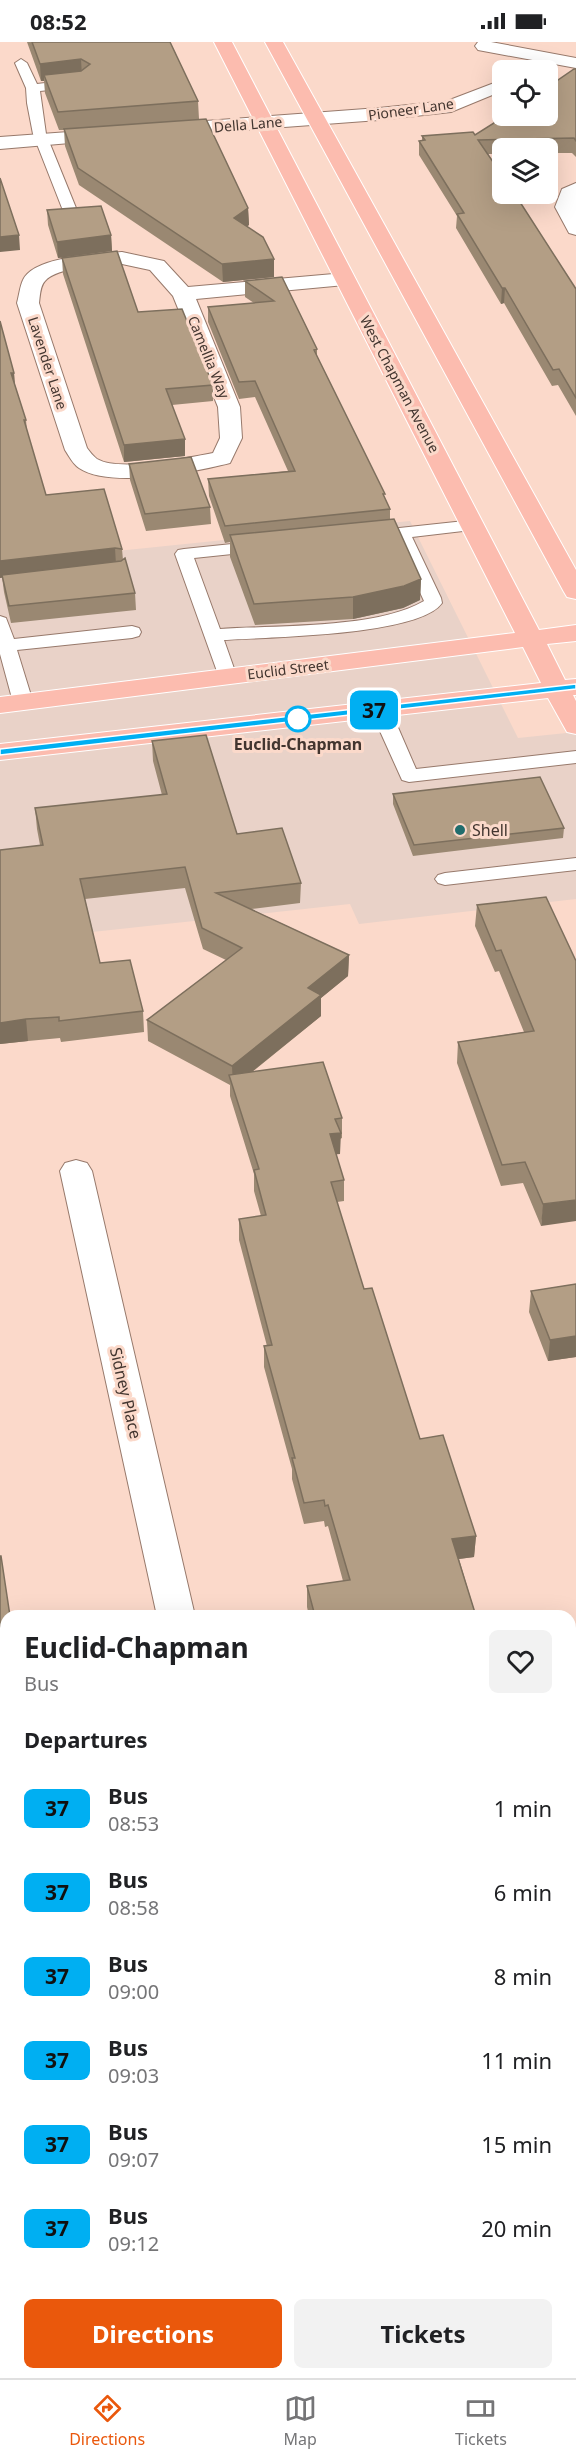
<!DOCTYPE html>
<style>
:root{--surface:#fff;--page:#f2f2f2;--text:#202124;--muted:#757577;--line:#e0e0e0;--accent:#ea580c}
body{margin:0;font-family:"Noto Sans",sans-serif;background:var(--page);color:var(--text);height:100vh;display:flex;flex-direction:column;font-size:22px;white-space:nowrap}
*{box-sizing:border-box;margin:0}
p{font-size:20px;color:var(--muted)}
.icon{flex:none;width:33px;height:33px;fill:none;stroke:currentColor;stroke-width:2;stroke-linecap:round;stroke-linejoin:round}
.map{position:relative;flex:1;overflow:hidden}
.sheet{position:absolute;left:0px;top:1568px;width:576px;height:770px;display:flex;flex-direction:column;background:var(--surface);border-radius:18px 18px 0 0;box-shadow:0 6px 24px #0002}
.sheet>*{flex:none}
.badge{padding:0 12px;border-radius:9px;font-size:21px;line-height:39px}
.controls{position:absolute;left:492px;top:18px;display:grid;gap:12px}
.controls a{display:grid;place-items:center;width:66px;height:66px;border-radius:9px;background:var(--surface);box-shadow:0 6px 24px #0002;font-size:30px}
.map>.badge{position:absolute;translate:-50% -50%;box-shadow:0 0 0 3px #fff}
h2{padding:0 24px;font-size:22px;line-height:54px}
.round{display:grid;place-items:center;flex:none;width:63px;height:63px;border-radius:9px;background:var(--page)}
.headline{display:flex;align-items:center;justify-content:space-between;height:102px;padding:0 24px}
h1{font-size:28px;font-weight:700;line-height:45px}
.cta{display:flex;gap:12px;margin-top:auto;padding:12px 24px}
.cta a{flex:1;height:69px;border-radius:9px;background:var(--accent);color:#fff;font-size:24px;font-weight:700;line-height:69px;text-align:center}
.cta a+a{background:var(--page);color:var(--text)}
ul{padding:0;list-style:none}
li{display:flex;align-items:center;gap:18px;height:84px;padding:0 24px}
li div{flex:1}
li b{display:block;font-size:22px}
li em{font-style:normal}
li .badge{min-width:66px;font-weight:700;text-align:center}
.status{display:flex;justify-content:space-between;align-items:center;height:42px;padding:0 30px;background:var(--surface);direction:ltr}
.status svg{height:16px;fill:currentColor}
.dock{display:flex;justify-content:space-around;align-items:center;height:84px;border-top:2px solid var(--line);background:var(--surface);font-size:16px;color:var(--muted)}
.dock a{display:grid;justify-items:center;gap:3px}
.dock .selected{color:var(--accent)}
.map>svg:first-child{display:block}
</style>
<div class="status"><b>08:52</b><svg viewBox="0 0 49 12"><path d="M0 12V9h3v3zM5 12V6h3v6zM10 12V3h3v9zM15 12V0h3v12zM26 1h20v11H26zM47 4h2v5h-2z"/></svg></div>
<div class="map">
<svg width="576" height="2336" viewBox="0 0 576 2336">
<rect width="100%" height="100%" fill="#fbd9ca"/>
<!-- commercial -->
<path fill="#e9d2c8" d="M410 479 518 696 576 690V857L359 882 350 862 0 900V521Z"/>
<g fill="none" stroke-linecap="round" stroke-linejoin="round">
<defs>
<path id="lane" d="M21 17 27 21 37 42 78 37 85 41 78 45 40 49 46 92 76 166 74 169H64L62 166 33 92 27 61 26 46 15 21Z
M474 478 480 479 483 483 480 487 412 495 441 556 442 561C419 594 266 595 224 598L237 635 235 639H221L219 635 175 512 178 508 184 507 262 499 268 500 271 504 268 508 262 509 194 516 220 587C277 583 376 587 424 559L395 496 362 498 359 494 362 490Z
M0 574 6 576 14 597 132 584 139 586 141 590 139 594 132 596 17 608 33 660 30 664H16L13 660 0 612Z
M380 661 387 663 390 667 416 727 576 709V721L409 740 402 738 370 667 373 663Z
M576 816V828L445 843 438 841 435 837 438 833 445 831Z"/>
<path id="street" d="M478 0H491L576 16V26L478 8 475 4Z
M502 38V49L451 70 379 78 165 94 158 92 156 88 158 84 165 82 379 66 447 59Z
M110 87 117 89 119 93 117 97 0 107V95Z
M576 141V193L569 191 555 165 562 147Z
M122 210 164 219 188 245 345 231 352 233 355 237 352 241 345 243 196 257 240 365 242 396 230 421C195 430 110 447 79 426 73 422 69 414 65 408L17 261C19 254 20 244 23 238 34 214 99 212 122 210ZM122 222 150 228 173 254 218 365 220 396 213 411C187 416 119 430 97 417 93 414 90 410 87 406L39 261C40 254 40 244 45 239 58 224 103 224 122 222Z
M76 1118 87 1121 92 1129 195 1574H157L60 1129 65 1121Z
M576 1882V1920L570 1921V1883Z"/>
<path id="primary" d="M214 0H232L539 588 576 583V599L547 602 565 638 576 637V653H573L576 659V692L567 690 548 656 0 718V702L541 641 523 605 0 671V655L515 591Z
M265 0H283L576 528V557L567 555 564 550Z"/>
</defs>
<!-- lane casing -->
<use href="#lane" stroke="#97796b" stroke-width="2"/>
<!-- street casing -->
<use href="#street" stroke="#97796b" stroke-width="2"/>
<!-- primary casing -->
<use href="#primary" stroke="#fff" stroke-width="2"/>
<!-- lane -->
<use href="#lane" fill="#fff" fill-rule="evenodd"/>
<!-- street -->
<use href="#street" fill="#fff" fill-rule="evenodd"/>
<!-- primary -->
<use href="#primary" fill="#fcbcaf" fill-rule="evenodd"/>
</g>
<!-- wall -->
<path fill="#9a8872" d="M27 0H170L198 59 199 77 248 166 249 183 247 184 274 235 223 240 79 143 65 104 64 88H59L45 51 44 39H41Z
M576 27V115L572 111H548V106H502V112H488L519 157V160L576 247V374L558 343 552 344 504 261 501 262 456 186 457 174 419 113V99L422 98V94L475 93Z
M47 168 111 193 112 209 58 216 48 183Z
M62 216 138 270 213 343V359L172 363 185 414 124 420 63 232Z
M282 235 317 307V314L390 467V478L421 537 420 558 403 566 353 577 255 583 230 515V500L225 501 209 454 208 437 288 429 255 355 239 357 208 280V265L254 261 245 255V239Z
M0 279 14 331 15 343 26 378 27 389 46 453 122 507 123 518 135 551 136 568 11 581 4 550 2 535 0 536Z
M129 422 210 465 211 482 146 489 130 438Z
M152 699 237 792 301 841 300 861 251 867 349 913 348 934 321 956V974L252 1030 342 1076V1096L340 1097V1112H336L344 1138V1159L337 1160 364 1247 420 1397 476 1494 474 1515 459 1517 476 1574H309L307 1565V1544L343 1539 328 1484 325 1485 324 1479 304 1482 292 1437V1427L264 1325V1304H267L239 1198V1177L261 1174 254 1149V1132L230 1054V1043L148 999 147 978 226 918 203 907 185 846 85 857 100 921 143 969 144 990 61 1000 60 996 28 999 0 1002 40 803 37 787 35 766 162 753 153 719Z
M393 752 564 786 563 796 413 814 393 762Z
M477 863 576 919 541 1184 523 1141 501 1144 457 1021 458 1000 524 990 499 929 495 930 475 884Z
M576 1242V1315L548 1319 529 1270 531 1249Z
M6 1789V1924L0 1925V1790Z
M0 1982 6 2029V2035L0 2036Z
M6 2331H390L366 2336H0Z
M546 2331H570L576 2336H548Z"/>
<!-- shaded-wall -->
<path fill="#7d6f5d" d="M81 17 82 35 44 33V39H41L40 22Z
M248 166 249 183 234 193V176Z
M19 193 20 208 0 210V195Z
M111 193 112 209 58 216 57 200Z
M274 217V235L223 240 222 222Z
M502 246H505L504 261 501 262Z
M11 331H14L15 347Z
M185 397V414L124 420V403Z
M115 506 116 523 0 536V519Z
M421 537 420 558 403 566 353 577V555Z
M349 913 348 934 321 956V974L233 1045 232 1024 308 946Z
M26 977 28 999 0 1002V981Z
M341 1091 340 1112 330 1113V1092Z
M576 1158V1179L541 1184 543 1162Z
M576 1294V1315L548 1319 550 1298Z
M476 1494 474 1515 451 1518 452 1497Z
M6 1641V1664L0 1665V1642Z
M576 1780V1800L570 1801V1781Z
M6 2215V2237L0 2241V2219Z
M576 2318V2336H551V2331H570V2319Z"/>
<!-- building -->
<path fill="#b39e85" stroke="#7d6f5d" stroke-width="1.5" d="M32 0H170L198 59 58 70 44 33 81 29 90 22 81 17 40 22Z
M574 27H576V99L574 96 478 98 502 133V152H515L519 157H518L576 247V356L559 327 553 328 505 246H502L457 172 464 171 419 99 425 98 422 94 473 90 475 93 505 74H548V45Z
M206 77 248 166 234 176 263 195 274 217 222 222 78 126 64 87Z
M0 136 19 193 0 195Z
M101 164 111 193 57 200 47 168Z
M117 209 138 270 182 267 213 343 166 347 185 397 124 403 62 216Z
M282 235 317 307 314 308 385 452H383L390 467 225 484 208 437 295 429 255 339 239 340 208 265 274 259 245 239Z
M0 279 14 331H11L26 378H24L46 453 104 447 122 507 115 506 0 519Z
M191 415 210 465 145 472 129 422Z
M394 477 421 537 404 544 353 555 254 562 230 493Z
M125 516 135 551 9 564 2 533 121 519Z
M206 693 237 792 282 786 301 841 216 851 349 913 308 946 321 953 232 1024 147 978 242 906 202 886 185 825 80 837 100 921 130 918 143 969 59 979V975L26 977 0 981V808L43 803 35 766 167 752 152 699Z
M540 735 564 786 414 803 393 752Z
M546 855 576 919V1158L543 1162 525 1120 502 1123 458 1000 534 989 501 908 496 909 477 863Z
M323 1020 342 1076 335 1077 341 1091 330 1092 344 1138 331 1140 364 1247 372 1246 420 1397 443 1393 476 1494 452 1497 476 1574H315L307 1544 350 1538 328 1463 325 1464 324 1458 304 1461 292 1416H295L264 1304 272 1303 239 1177 266 1173 254 1128 259 1127 229 1033Z
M576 1242V1294L550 1298 531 1249Z
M0 1514H1L10 1574H6V1641L0 1642Z
M576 1716V1780L570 1781V1717Z
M6 1789V1902L0 1903V1790Z
M0 1984 4 2013 0 2014Z
M0 2043 6 2083V2215L0 2219Z
M576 2116V2318L570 2319V2117Z
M0 2309 6 2310V2331H293L268 2336H0Z"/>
<!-- line -->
<path fill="#00aff2" stroke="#fff" stroke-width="1.5" d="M576 642V647L0 713V707Z"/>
<!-- markers -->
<circle fill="#fff" stroke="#00aff2" stroke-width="3" cx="298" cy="677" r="12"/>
<circle fill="#216d6d" stroke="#fbd9ca" stroke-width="2" cx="460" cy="788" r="6"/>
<g text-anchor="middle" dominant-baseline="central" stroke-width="6" stroke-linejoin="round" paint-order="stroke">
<!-- far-street labels -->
<g font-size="14" fill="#42352f" stroke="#fbd9ca">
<text transform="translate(411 67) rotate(-8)">Pioneer Lane</text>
<text transform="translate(248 82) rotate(-5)">Della Lane</text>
<text transform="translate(209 315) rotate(68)">Camellia Way</text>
<text transform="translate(48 321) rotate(72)">Lavender Lane</text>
<text transform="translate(400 342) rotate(62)">West Chapman Avenue</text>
<text transform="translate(288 627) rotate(-7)">Euclid Street</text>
</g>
<!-- stop labels -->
<g font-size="16" font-weight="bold" fill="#42352f" stroke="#fbd9ca">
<text x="298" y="702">Euclid-Chapman</text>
</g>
<!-- poi labels -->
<g font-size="16" fill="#42352f" stroke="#fbd9ca" text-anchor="start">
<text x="472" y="788">Shell</text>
</g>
<!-- street labels -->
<g font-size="16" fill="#42352f" stroke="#fbd9ca">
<text transform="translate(126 1351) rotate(77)">Sidney Place</text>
</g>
</g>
</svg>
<div class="controls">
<a><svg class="icon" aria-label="locate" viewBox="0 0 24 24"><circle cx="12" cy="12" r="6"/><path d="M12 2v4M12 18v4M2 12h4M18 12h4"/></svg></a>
<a><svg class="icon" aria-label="layers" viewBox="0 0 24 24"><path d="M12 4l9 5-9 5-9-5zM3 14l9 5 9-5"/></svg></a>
</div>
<b class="badge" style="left:374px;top:668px;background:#00aff2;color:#111">37</b>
<section class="sheet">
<div class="headline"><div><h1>Euclid-Chapman</h1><p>Bus</p></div><a class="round"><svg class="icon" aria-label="heart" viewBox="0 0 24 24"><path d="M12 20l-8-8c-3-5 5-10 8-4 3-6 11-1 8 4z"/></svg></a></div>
<h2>Departures</h2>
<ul>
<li><span class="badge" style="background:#00aff2;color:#111">37</span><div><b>Bus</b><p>08:53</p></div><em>1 min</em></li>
<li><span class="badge" style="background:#00aff2;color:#111">37</span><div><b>Bus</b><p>08:58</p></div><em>6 min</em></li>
<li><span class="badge" style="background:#00aff2;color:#111">37</span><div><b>Bus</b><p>09:00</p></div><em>8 min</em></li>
<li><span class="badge" style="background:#00aff2;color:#111">37</span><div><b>Bus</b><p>09:03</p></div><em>11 min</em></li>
<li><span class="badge" style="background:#00aff2;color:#111">37</span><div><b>Bus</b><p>09:07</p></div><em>15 min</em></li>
<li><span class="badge" style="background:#00aff2;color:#111">37</span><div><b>Bus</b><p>09:12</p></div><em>20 min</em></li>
</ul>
<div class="cta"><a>Directions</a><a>Tickets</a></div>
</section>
</div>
<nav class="dock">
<a class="selected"><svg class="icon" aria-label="directions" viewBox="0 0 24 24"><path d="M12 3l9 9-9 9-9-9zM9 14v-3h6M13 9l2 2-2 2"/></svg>Directions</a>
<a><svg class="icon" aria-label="map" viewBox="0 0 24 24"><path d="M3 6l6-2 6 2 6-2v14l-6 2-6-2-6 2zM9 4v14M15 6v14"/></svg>Map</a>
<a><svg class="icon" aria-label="tickets" viewBox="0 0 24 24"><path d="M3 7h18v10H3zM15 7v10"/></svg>Tickets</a>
</nav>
